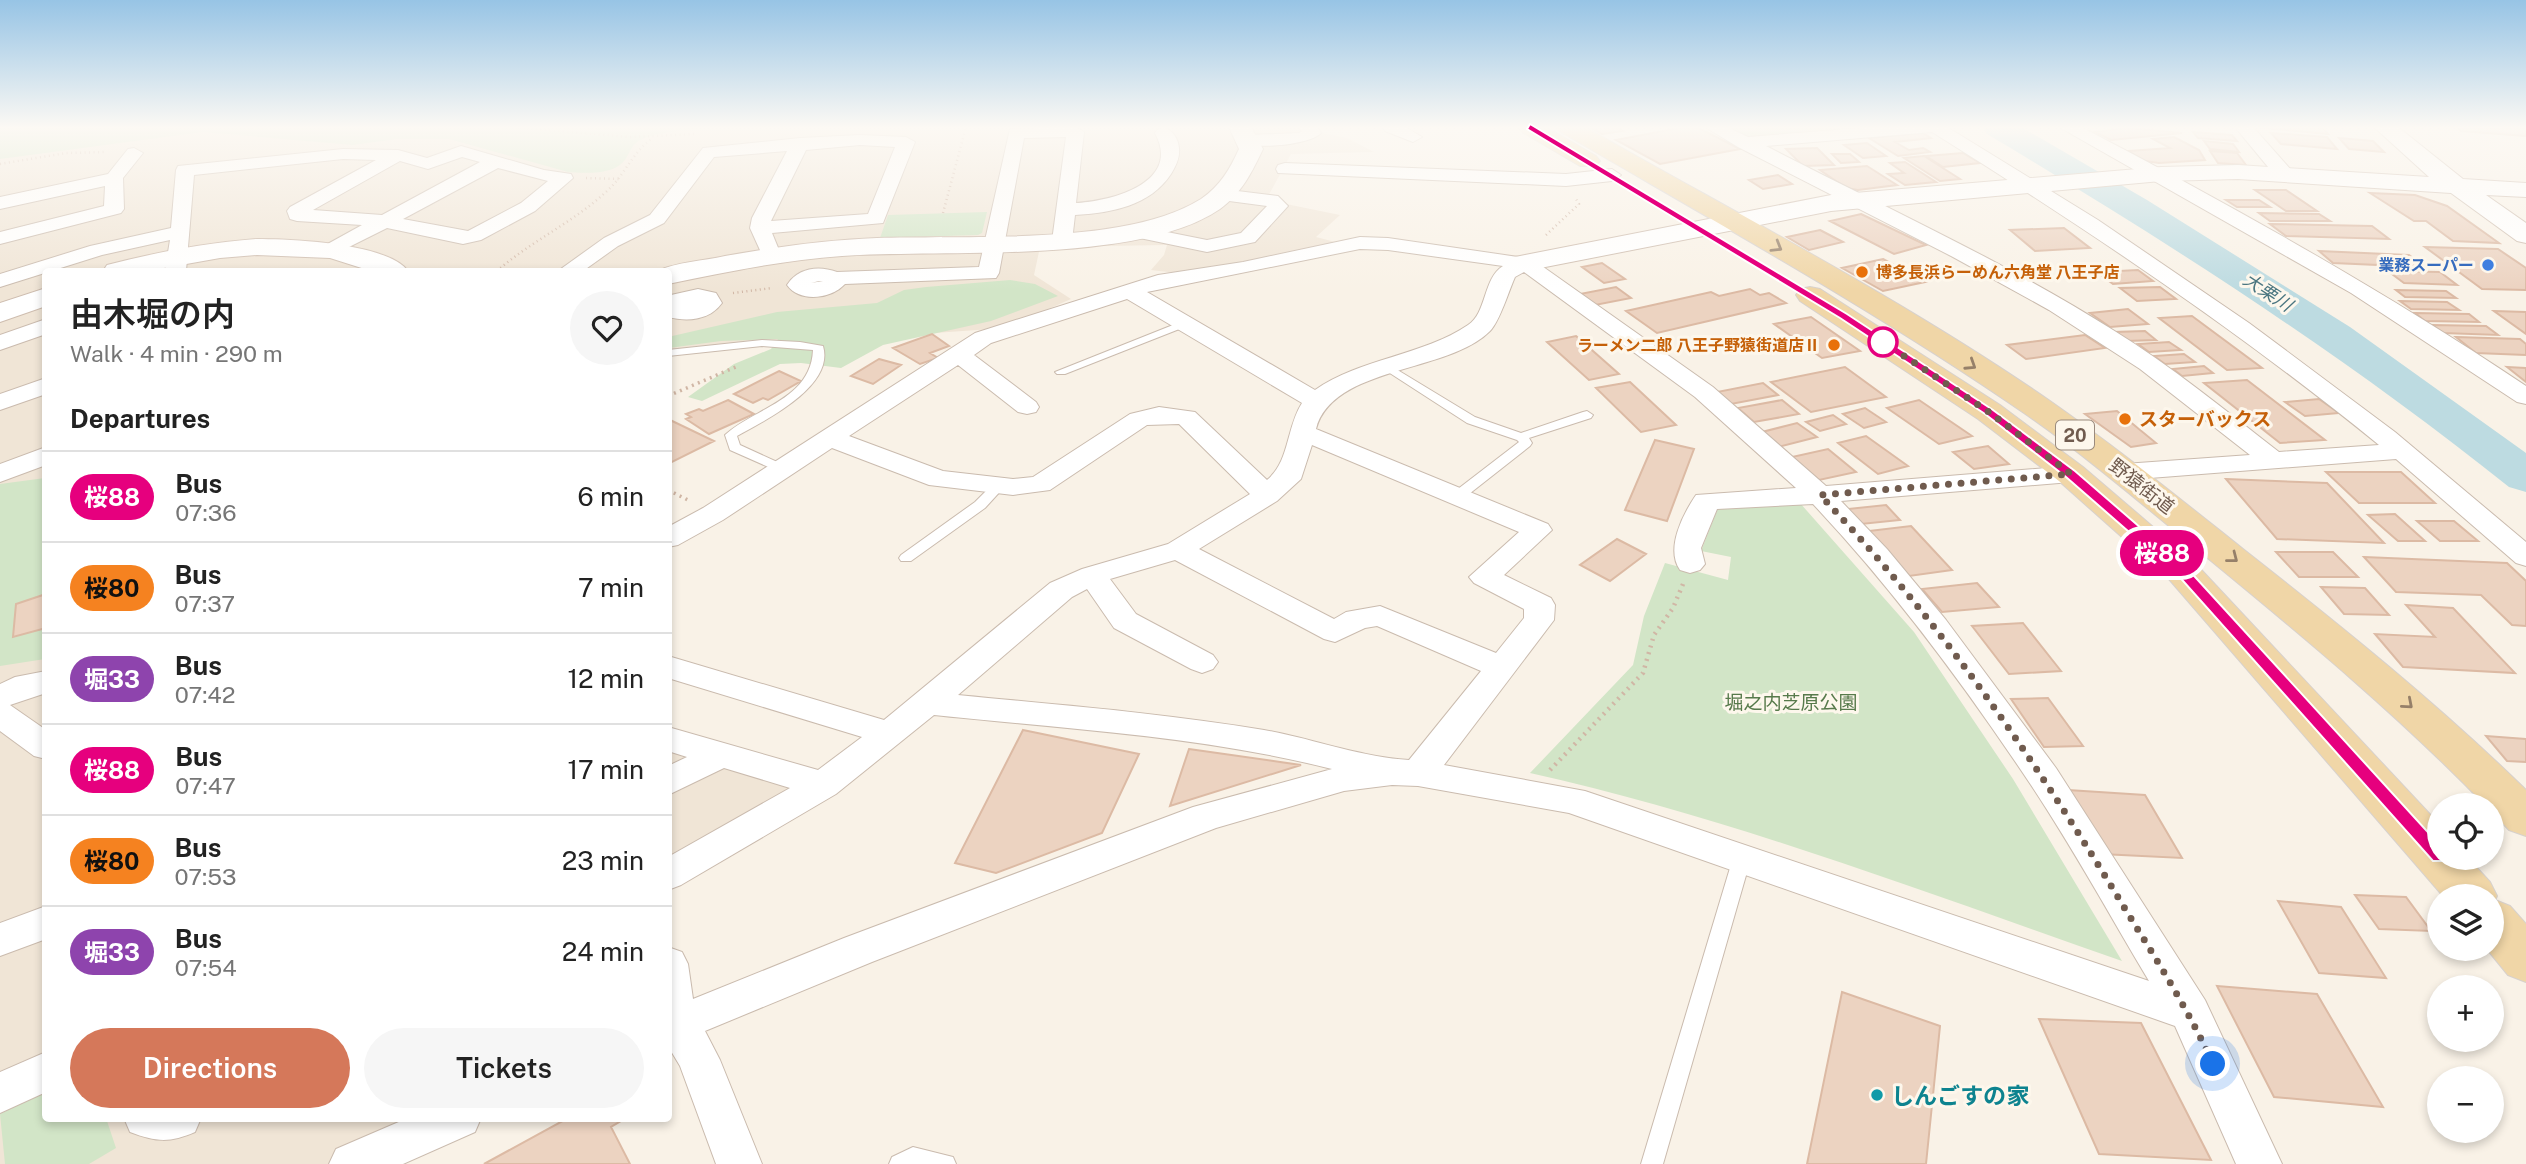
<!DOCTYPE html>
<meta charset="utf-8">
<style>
:root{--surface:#fff;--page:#f6f6f6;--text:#222;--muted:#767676;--line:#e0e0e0;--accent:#d5785a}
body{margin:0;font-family:"Public Sans","Noto Sans JP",sans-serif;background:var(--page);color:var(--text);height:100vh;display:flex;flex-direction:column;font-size:26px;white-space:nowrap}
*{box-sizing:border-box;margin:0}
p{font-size:23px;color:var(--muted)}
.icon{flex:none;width:38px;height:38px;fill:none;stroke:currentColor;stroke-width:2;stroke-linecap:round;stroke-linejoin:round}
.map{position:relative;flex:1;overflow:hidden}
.sheet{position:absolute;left:42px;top:268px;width:630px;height:854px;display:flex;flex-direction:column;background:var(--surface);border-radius:7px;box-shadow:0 4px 10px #0003}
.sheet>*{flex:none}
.badge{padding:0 14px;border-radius:23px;font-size:24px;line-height:46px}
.fabs{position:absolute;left:2427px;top:793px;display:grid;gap:14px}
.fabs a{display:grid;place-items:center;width:77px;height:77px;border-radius:50%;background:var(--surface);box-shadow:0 4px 10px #0003;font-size:35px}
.you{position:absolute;width:35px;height:35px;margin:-18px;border:5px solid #fff;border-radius:50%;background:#1a73e8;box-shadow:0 0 0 10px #1a73e833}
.map>.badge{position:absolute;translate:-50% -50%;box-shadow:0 0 0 4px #fff}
h2{padding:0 28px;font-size:26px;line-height:63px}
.round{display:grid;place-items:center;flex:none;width:74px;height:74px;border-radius:37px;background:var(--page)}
.summary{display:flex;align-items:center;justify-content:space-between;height:119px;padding:0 28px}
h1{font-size:33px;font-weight:600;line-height:52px}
.cta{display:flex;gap:14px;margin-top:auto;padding:14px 28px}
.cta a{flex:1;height:80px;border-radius:42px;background:var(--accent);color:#fff;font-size:28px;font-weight:600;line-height:80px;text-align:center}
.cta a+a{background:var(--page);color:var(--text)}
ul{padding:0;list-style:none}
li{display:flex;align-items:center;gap:21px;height:91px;padding:0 28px;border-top:2px solid var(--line)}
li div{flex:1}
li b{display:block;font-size:26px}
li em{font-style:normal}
li .badge{min-width:77px;font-weight:700;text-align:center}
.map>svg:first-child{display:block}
</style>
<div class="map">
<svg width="2526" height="1164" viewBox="0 0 2526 1164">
<rect width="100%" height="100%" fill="#f9f2e7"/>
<!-- residential -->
<path fill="#f0e5d6" d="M0 127H1314L1317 132 1347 138 1374 152 1291 154 1266 200 1340 215 1316 237 1339 243 1185 274 1151 270 1164 255 1167 245 1040 247 1034 275 1071 299 1028 318 991 329 669 352 668 271H46V1118H459L352 1164H0Z
M668 739 824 785 669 875Z"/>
<!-- green -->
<path fill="#d2e5c7" d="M0 127H717C697 129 653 131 637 142 630 147 628 159 621 164 608 175 583 173 568 172L449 139H397L353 145 203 132 0 159Z
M1722 127H1837L1843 131 1745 139Z
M987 212 982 233 978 235 880 238 888 215Z
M1010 280 1035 284 1058 296 991 321 883 345 841 368 801 363 780 364 702 401 688 397 734 364 771 349 778 339 721 341 669 348 668 337 777 312 877 303 904 290 926 287Z
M45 478V659L0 666V484Z
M1800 503 1914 632 2013 779 2122 961C1927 893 1732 818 1530 773L1633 665 1644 616 1665 563 1728 580 1731 557 1701 551 1718 508Z
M45 1092 46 1118H106L116 1148 89 1164H5L0 1114Z"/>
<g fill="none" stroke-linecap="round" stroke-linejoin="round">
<!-- river -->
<path fill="#bddbe1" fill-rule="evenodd" d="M1982 127H2021L2147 200 2350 327 2526 453V492L2509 487C2344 355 2168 242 1987 134Z"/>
</g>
<!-- building -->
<path fill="#ecd3c1" stroke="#dcbaa4" stroke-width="2" d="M1590 127H1617L1623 131 1602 134Z
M1684 127H1697L1740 149 1660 164 1616 140Z
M2255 127H2322L2328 134Z
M2457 127 2526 128V136L2461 131Z
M2128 128 2182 133 2111 140 2095 132Z
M2193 132 2232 135 2237 141 2198 138Z
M1923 133 1931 138 1895 142 1909 150 1923 148 1930 152 1898 156 1869 138Z
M2271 133 2327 137 2337 149 2281 144Z
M2174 137 2199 150 2205 160 2159 163 2145 161 2128 151 2170 148 2153 139Z
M2339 138 2373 141 2384 152 2349 149Z
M2204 141 2233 144 2239 152 2210 149Z
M1867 143 1886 156 1863 158 1844 145Z
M1817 148 1834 165 1803 166 1786 149Z
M2210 151 2237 153 2246 165 2218 163Z
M1963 153 1980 163 1943 167 1926 156Z
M1832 154H1850L1859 162 1841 163Z
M1924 156 1960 179 1940 181 1904 158Z
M1905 162 1936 182 1905 185 1888 174 1904 173 1890 163Z
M1867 166 1897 185 1858 190 1846 188 1820 170Z
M1778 175 1792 184 1763 189 1749 180Z
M2255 190H2286L2317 211H2286Z
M2370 193 2415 195 2447 206 2499 243 2453 241 2426 221H2414Z
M2226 200H2259L2270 207H2237Z
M2259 213 2319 214 2330 221H2270Z
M1861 214 1926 245 1894 254 1830 221Z
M2270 224 2372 226 2389 239 2286 236Z
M2064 228 2090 248 2035 251 2010 230Z
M1820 230 1843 242 1809 250 1787 237Z
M2425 247 2498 249 2526 268V290L2482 289Z
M2319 251 2409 255 2425 267 2333 263Z
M1883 259 1925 282 1883 291 1842 268Z
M1602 263 1625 279 1604 283 1582 267Z
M2138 270 2153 281 2113 284 2097 272Z
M2388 271 2440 272 2457 285 2404 283Z
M1616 287 1631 298 1595 305 1580 294Z
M2160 287 2176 299 2137 301 2120 288Z
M1750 289 1760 295 1769 293 1786 303 1657 333 1626 311 1711 292 1719 296Z
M2396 290 2446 291 2456 298 2405 297Z
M2400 301 2447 302 2459 310 2411 309Z
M2128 309 2148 324 2110 327 2090 313Z
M2494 311 2526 312V334Z
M2415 313 2469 314 2479 322 2425 321Z
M2192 316 2262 368 2227 370 2159 318Z
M1811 317 1860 351 1822 358 1774 324Z
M2432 325 2486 326 2498 335 2443 333Z
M2145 331 2156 340 2125 341 2115 332Z
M932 334 949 346 930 353 938 358 920 364 893 348Z
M2085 335 2105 348 2026 359 2007 345Z
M1576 336 1619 374 1589 380 1547 342Z
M2456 337 2520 339 2526 344V355L2476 353Z
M2169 342 2181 350 2149 352 2138 344Z
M2184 354 2195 362 2165 364 2154 356Z
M879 359 901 365 873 384 851 376Z
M2204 366 2213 373 2182 376 2173 369Z
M1845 367 1886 397 1811 412 1771 382Z
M2507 367 2526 368V382Z
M779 371 801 381 768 400 763 398 753 403 734 394Z
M2247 380 2325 440 2280 443 2204 383Z
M1630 382 1676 425 1641 432 1596 388Z
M1763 383 1778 395 1731 404 1717 392Z
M2319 399 2339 413 2305 416 2285 402Z
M728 400 754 414 709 434 686 419 691 417 686 414 699 409 703 411Z
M1782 400 1799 414 1754 422 1738 408Z
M1919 400 1972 436 1939 444 1887 408Z
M1865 408 1886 422 1864 428 1843 414Z
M2117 411 2156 443 2131 447 2085 414Z
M1833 415 1846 424 1820 431 1806 422Z
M668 419 714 441 668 464Z
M1797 423 1817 437 1778 447 1758 433Z
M1866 436 1908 466 1878 474 1838 443Z
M1655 440 1694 449 1667 521 1625 510Z
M1988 446 2009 464 1974 469 1953 452Z
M1828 449 1856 472 1819 480 1792 457Z
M2326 472H2401L2435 503H2359Z
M2226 479 2327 483 2384 543 2277 539Z
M1886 505 1900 520 1861 524 1848 509Z
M2395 514 2425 541H2398L2368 515Z
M2417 521H2454L2478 541H2440Z
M1911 526 1952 570 1909 576 1869 531Z
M1617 539 1646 554 1610 581 1580 565Z
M2276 552H2333L2358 577H2299Z
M2364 557 2507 563 2526 581V626L2512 625 2481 595 2396 592Z
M1977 583 1999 607 1942 612 1922 589Z
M2321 587 2365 588 2389 615 2344 614Z
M46 594V628L13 637 16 604Z
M2406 605 2453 608 2515 673 2403 667 2375 634 2435 637Z
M2023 623 2061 671 2009 674 1972 626Z
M2048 698 2083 746 2044 747 2011 699Z
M1023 730 1139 754 1102 833 996 873 955 863Z
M2486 736 2526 739V762L2507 761Z
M1189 749 1301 765 1170 806Z
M2068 790 2145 795 2182 858 2101 854Z
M2355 895 2406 897 2431 931 2379 929Z
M2278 901 2341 907 2386 978 2319 973Z
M2217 986 2317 994 2383 1107 2274 1097Z
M1842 992 1940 1026 1926 1164H1807Z
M2039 1019 2141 1023 2211 1160 2099 1154Z
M568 1118H626L611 1127 630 1164H484Z"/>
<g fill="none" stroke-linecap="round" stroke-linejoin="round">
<defs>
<path id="lane" d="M1183 321 1188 324 1187 326 1065 374H1057L1055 372Z
M762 340 800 342 823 346C835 386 766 420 737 436L740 445 786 466 788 469 786 472 782 473 730 450 725 435C754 408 811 400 813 350L762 346 668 356V350Z
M1386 363 1475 417 1521 433 1583 412 1587 411 1593 415 1591 418 1529 438 1532 443 1530 446 1464 498H1454L1453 495 1454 492 1519 442 1517 440 1467 423 1382 368V364Z
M1000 481 1006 485 985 508 911 561H901L899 558 901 555 975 502 995 482Z
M1742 851 1748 853 1751 858 1663 1164H1641L1733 858 1736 853Z
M913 1147 953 1157 956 1164H889L892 1157Z"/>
<path id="street" d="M1075 127 1084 132 1076 203C1111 201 1182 183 1155 133L1158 129 1164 128C1173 130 1178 139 1179 148 1180 158 1176 166 1171 174 1150 206 1111 213 1075 215L1072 241 1069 245H1055L1052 241 1066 137 1024 138 999 273 996 278 845 284C831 299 800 303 787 285 798 268 818 265 837 272L979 267 1010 129ZM819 281H823L811 283Z
M1299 127H1317L1321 133C1310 145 1250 151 1239 140L1248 135 1299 133 1302 131Z
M1382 127H1405L1422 137 1413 142 1385 131Z
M1705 127H1727L1748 137 1874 127H1947L2098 220 2249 323 2395 432 2526 542V566L2516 563 2396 459 2124 480 2115 478 2111 472 2115 466 2124 464 2250 455 2140 369 2049 310 1953 257 1738 147ZM1932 132C2087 229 2238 330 2379 445L2279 452C2225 410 2171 366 2113 330 2002 260 1882 206 1766 146Z
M2059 127H2081C2233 206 2383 290 2526 386V404L2517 402 2351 293Z
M2235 127H2253L2292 171 2294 175 2292 179H2278Z
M860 135 906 137 915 142 883 223 772 233 781 255 778 259H764L750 228 752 218 787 151 714 157 664 223 618 246 583 271H558L604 238 650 215 703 148 800 138ZM860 145 895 147 868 214 771 221 806 150Z
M461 146 544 170 571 174 573 178 535 211 481 240 463 244 387 228 331 256 324 254 321 250 324 246 362 225 297 221 290 219 287 211 290 207 376 160 343 159 194 175 186 271H165L170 240 102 255 0 287V274L90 246 171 228 176 170 178 166 343 149 398 150 427 158ZM462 157 480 162 382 215 313 210 400 161 428 169ZM498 168 548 181 521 203 468 231 403 219Z
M134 148 143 153 123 178 124 209 121 213 0 244V232L104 206 105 186 0 209V197L108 174 128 149Z
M1285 163 1566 174 1612 169 1621 175 1612 181 1566 186 1278 173 1276 169 1278 165Z
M1221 189 1278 196 1288 206 1255 242 1207 252 1130 236 1127 232 1130 228 1137 226 1207 240 1241 233 1267 206 1214 199 1211 195Z
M1360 237 1388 238 1532 259 1713 387 1826 486 2071 466 2080 468 2084 474 2080 480 2071 482 1841 501 1887 549 1946 620 2056 768 2205 1000 2282 1164H2236L2175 1026 1569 813 1418 786 1392 785 1344 791 1216 828 872 962 705 1031 720 1060 762 1164H716L680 1066 668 1046V947L682 952 688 964 693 999 844 938 1193 807 1332 769C1202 736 1066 729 934 715L836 794 681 885 668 890V857L790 788 724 768 668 795V766L687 757 668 751V727L818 770 862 737 668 678V656L884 720 1050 583 1082 569 1168 544 1250 494 1179 424 1147 425 1050 490 1013 495 929 485 832 448 723 520 678 545 668 547V527L703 508 975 333 1158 275 1243 262ZM1360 249 1388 250 1503 266C1483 278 1487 313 1468 325 1422 356 1361 358 1315 390L1147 292ZM1524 272 1695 397 1796 488 1696 495C1683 514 1665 549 1680 570L1690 573 1700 570 1705 564 1701 548 1717 509 1813 504C1894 590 1965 686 2031 785 2073 848 2110 916 2149 981L1585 791 1444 765 1554 620 1555 605 1551 598 1504 575 1552 530 1548 524 1316 429C1332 366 1449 373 1490 331 1500 321 1509 290 1515 277ZM1127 299 1302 403C1286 428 1290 461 1267 480L1195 412 1159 407 1130 414 1033 477 1013 479 943 471 849 436 958 365 1018 412 1027 414 1036 412 1039 407 1036 402 974 355 991 343ZM1312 445 1519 532 1469 577 1474 583 1524 609V618L1496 653 1380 606 1346 612 1334 619 1199 549 1277 501 1301 479ZM1175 560 1324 639 1335 642 1365 628 1377 626 1481 671 1409 760C1364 758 1310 738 1264 730 1162 713 1060 705 958 695L1072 597 1087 589 1114 628 1191 669 1202 673 1213 669 1218 662 1213 655 1136 614 1110 579Z
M698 289 716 293 722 303C710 320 688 322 668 317V298L671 295Z
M46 319V334L0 350V335Z
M46 378V394L0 410V394Z
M46 447V465L0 482V464Z
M46 671V693L10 705 46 730V759L34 756 0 731V684L15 677Z
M46 906V939L0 956V923Z
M46 1052V1092L0 1113V1072Z
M124 1118H201L195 1132C170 1143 156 1142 130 1132Z
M408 1118H481L475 1132 403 1164H329L336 1149Z"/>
<path id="secondary" d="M1229 127H1251L1263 149C1252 172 1242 193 1220 209 1139 265 942 249 842 256 784 260 726 272 668 284V271H657C677 262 703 261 725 256 775 247 826 240 877 238 966 235 1127 246 1201 199 1220 186 1230 169 1239 149Z
M2374 127H2398L2463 179 2526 183V197L2486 195 2526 223V243L2517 241 2451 193 2238 179 2161 181 1831 211 1525 271 1515 269 1511 263 1515 257 1525 255 1831 195 2161 167 2238 165 2429 177Z
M257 239C290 239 388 243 408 271H371L330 258 257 255 220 258 147 271H103L107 265C157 252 206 243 257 239Z
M46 288V306L0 322V303Z"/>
<path id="primary" d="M1519 127H1546L1596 156 1600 161 1596 166H1580L1522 132Z
M1558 127H1585C1739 215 1904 300 2050 401 2116 447 2180 499 2243 549 2341 626 2437 703 2526 790V836L2509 830 2492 812V805H2485C2399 716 2305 638 2210 560 2149 510 2089 458 2024 413 1876 311 1717 223 1561 132Z
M1810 287 1820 289 2000 405 2083 467 2194 562 2440 825V858H2468L2490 882 2497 896 2495 900 2510 906 2526 924V982L2508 975 2486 948H2492V896H2443L2168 578 2059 481 1978 419 1800 301 1796 295 1800 289Z"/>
</defs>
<!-- lane casing -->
<use href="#lane" stroke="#cabbae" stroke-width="2"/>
<!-- street casing -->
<use href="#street" stroke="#cabbae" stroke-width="2"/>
<!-- secondary casing -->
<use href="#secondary" stroke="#cebdaf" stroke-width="2"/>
<!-- primary casing -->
<use href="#primary" stroke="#d7d1cd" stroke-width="2"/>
<!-- path-far2 -->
<path stroke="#d0b6a5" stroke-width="2.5" stroke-dasharray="1 3.5" stroke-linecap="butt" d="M509 127 630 137 696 134
M649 127H691
M0 164 66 153 107 152
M586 178 619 179
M943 213 966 127
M1546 235 1579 204 1576 199
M497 271C531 241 574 222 607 191 625 175 633 151 653 138
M733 293 772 288"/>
<!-- path-far1 -->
<path stroke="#d0b6a5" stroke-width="3.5" stroke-dasharray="2 4.5" stroke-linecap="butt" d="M668 396 738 366
M668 490 688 500"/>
<!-- path -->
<path stroke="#d0b6a5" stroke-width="4.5" stroke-dasharray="2 5" stroke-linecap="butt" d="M1550 770 1643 673 1654 635 1673 608 1683 584"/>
<!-- lane -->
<use href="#lane" fill="#fff" fill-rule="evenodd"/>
<!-- street -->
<use href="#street" fill="#fff" fill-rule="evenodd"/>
<!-- secondary -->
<use href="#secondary" fill="#fff" fill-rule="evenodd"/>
<!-- primary -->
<use href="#primary" fill="#f0d6a7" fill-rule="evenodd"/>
</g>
<!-- one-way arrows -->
<defs><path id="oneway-chevron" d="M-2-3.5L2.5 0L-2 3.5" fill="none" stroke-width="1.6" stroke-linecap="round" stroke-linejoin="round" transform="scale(1.75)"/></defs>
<g stroke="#968069">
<use href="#oneway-chevron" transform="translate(1777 247) rotate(31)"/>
<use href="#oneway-chevron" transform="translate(1971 365) rotate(33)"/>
<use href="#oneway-chevron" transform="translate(2233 558) rotate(38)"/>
<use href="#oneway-chevron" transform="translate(2408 704) rotate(41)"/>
</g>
<!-- sky -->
<linearGradient id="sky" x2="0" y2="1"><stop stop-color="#97c4e5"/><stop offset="0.44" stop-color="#fcf9f4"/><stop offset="1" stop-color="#fcf9f4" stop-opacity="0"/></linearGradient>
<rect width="2526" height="290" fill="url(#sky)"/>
<!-- line -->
<path fill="#e6007e" stroke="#fff" stroke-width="2" d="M1530 124 1847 314 1993 410 2075 471 2186 567 2446 852 2448 856 2446 861H2433L2176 573 2066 477 1985 414 1840 318 1527 129Z"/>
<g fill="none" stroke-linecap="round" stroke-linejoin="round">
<!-- walk -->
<path stroke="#705b4e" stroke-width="7" stroke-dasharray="0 12.6" d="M1883 342 1989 412 2071 474 1820 495C1934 614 2027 748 2113 889 2148 947 2185 1002 2213 1064"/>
</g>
<!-- markers -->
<circle fill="#3f7fe0" stroke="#fdf7ec" stroke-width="2.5" cx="2488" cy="265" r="7"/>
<g fill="#e8710a" stroke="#fdf7ec" stroke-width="2.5">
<circle cx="1862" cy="272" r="7"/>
<circle cx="1834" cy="345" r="7"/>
<circle cx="2125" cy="419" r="7"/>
</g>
<circle fill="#fff" stroke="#e6007e" stroke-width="3.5" cx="1883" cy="342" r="14"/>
<circle fill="#0f9aa8" stroke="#fdf7ec" stroke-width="2.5" cx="1877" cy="1095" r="7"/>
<g text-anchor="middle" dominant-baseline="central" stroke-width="6" stroke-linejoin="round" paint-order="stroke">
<!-- far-shop labels -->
<g font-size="16" font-weight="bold" fill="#366cbe" stroke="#fdf7ec" text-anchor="end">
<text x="2474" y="265">業務スーパー</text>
</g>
<!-- far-food labels -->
<g font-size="16" font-weight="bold" fill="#c56008" stroke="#fdf7ec" text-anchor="start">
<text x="1876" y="272">博多長浜らーめん六角堂 八王子店</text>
<text x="1820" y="345" text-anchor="end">ラーメン二郎 八王子野猿街道店Ⅱ</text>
</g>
<!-- far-water labels -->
<g font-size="18" font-style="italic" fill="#4b7680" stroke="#fdf7ec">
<text transform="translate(2268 292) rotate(33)">大栗川</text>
</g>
<!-- shield labels -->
<rect fill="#fdf7ec" stroke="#9a8a7d" stroke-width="2" x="2056" y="420.5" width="38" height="29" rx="5"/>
<g font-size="18" font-weight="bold" fill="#705b4e">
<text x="2075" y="435">20</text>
</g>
<!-- food labels -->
<g font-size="19" font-weight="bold" fill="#c56008" stroke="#fdf7ec" text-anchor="start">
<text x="2139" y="419">スターバックス</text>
</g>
<!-- street labels -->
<g font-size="19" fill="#705b4e" stroke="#fdf7ec">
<text transform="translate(2142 486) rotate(38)">野猿街道</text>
</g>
<!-- park labels -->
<g font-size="19" fill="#577a4b" stroke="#fdf7ec">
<text x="1791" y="702">堀之内芝原公園</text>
</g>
<!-- near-culture labels -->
<g font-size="23" font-weight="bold" fill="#0d838f" stroke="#fdf7ec" text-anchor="start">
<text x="1891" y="1095">しんごすの家</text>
</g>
</g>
</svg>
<div class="fabs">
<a><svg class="icon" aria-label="locate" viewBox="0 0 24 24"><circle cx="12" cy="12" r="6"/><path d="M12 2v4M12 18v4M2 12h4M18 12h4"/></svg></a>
<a><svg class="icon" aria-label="layers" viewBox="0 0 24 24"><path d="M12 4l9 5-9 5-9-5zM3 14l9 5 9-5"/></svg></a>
<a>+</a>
<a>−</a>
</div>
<div class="you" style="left:2213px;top:1064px"></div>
<b class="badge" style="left:2162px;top:553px;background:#e6007e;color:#fff">桜88</b>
<section class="sheet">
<div class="summary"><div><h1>由木堀の内</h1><p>Walk · 4 min · 290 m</p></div><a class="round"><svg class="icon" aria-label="heart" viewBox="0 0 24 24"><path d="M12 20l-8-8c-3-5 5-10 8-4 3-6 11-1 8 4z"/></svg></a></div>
<h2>Departures</h2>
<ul>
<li><span class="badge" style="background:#e6007e;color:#fff">桜88</span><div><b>Bus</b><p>07:36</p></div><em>6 min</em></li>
<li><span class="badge" style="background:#f58220;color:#111">桜80</span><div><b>Bus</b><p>07:37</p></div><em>7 min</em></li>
<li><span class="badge" style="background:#8e44ad;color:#fff">堀33</span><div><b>Bus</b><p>07:42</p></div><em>12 min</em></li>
<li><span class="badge" style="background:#e6007e;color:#fff">桜88</span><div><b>Bus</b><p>07:47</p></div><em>17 min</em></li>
<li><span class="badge" style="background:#f58220;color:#111">桜80</span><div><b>Bus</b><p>07:53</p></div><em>23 min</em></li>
<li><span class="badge" style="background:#8e44ad;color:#fff">堀33</span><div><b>Bus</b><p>07:54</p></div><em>24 min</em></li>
</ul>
<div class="cta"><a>Directions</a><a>Tickets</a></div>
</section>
</div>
